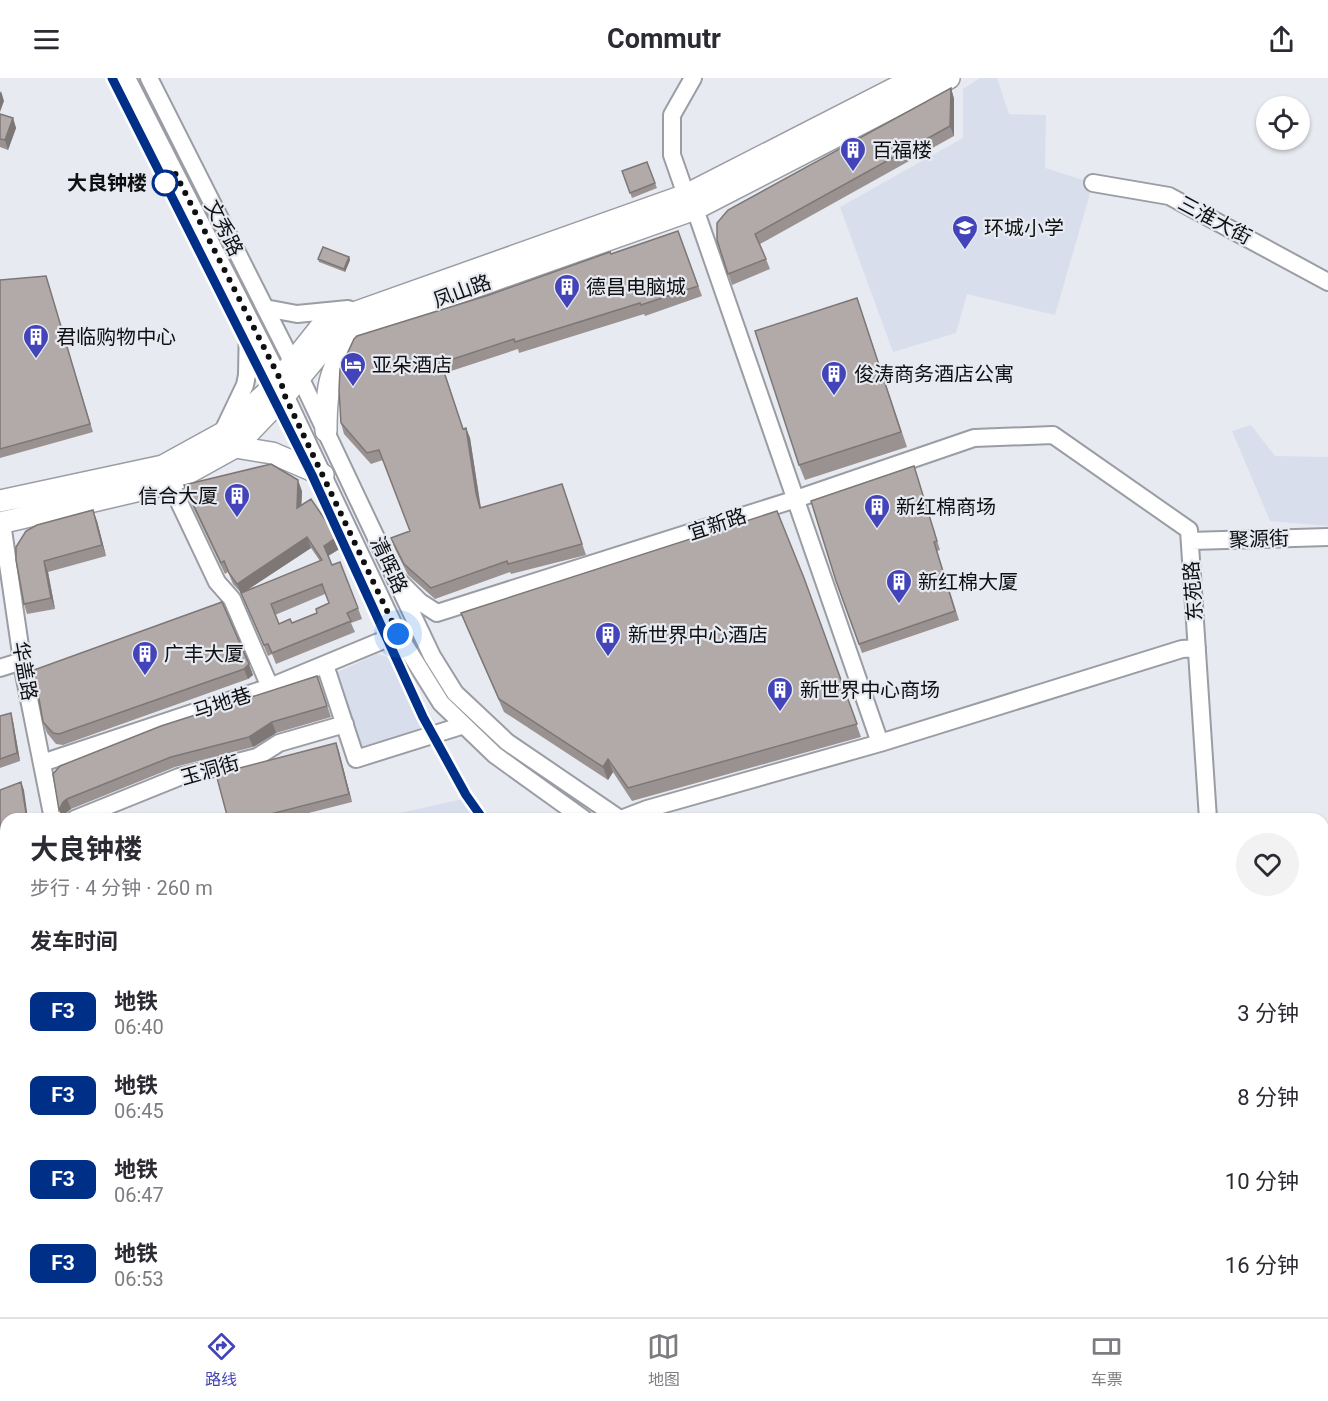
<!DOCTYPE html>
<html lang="zh">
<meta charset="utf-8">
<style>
:root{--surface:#fff;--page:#f2f2f3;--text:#2b2b33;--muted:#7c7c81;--line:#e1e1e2;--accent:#4344b9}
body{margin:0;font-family:Roboto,"Noto Sans SC",sans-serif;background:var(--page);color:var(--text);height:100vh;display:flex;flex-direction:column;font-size:22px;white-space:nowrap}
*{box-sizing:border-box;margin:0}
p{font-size:20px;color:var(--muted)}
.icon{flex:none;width:33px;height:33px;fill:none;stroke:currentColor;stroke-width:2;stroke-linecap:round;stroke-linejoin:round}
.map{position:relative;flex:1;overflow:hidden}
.sheet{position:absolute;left:0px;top:735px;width:1329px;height:504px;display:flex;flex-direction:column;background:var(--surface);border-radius:18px 18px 0 0;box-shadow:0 2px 4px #0004}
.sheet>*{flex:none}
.badge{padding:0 12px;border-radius:9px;font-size:21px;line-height:39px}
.buttons{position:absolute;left:1256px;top:18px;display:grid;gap:12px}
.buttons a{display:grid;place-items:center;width:54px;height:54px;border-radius:50%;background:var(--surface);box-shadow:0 2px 4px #0004;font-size:30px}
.you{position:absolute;width:30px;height:30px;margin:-15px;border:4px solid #fff;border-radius:50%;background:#1a73e8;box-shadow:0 0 0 9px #1a73e833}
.map>.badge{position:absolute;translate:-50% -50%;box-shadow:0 0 0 3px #fff}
h2{padding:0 30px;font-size:22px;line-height:54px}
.round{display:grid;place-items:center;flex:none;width:63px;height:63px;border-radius:32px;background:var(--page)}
.headline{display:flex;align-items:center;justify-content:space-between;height:102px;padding:0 30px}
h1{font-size:28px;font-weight:700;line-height:45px}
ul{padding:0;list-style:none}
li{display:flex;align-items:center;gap:18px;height:84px;padding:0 30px}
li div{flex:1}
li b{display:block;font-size:22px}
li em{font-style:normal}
li .badge{min-width:66px;font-weight:700;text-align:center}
header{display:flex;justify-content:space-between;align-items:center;height:78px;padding:0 30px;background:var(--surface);font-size:27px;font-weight:700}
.menu{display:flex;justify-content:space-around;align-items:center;height:84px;border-top:2px solid var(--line);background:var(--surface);font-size:16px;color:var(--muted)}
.menu a{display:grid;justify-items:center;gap:3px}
.menu .current{color:var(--accent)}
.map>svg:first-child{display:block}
</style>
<header><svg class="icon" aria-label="menu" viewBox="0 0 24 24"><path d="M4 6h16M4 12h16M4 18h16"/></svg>Commutr<svg class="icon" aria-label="share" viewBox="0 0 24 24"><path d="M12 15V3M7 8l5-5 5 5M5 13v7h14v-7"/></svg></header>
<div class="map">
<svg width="1328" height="1239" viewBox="0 0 1328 1239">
<rect width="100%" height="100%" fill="#e7eaf1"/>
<!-- built -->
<path fill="#d8deec" d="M980 0H997L1009 36 1046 37 1045 90 1093 105 1055 237 967 216 956 255 893 274 840 129 963 60V11Z
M1251 347 1275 378 1328 379V448L1270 443 1232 353Z
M377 576 398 581 443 658 354 685 325 600Z
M468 720 497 741H372Z"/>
<!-- green -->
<path fill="#aac2b4" d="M6 895V1052L0 1043V899Z
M0 1106 6 1110V1233H182L185 1239H0Z"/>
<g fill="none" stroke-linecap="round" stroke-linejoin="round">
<defs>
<path id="minor" d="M127 0 280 301 285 317 398 556 441 625 495 677 584 741
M149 0 300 299 432 578 455 615 507 664 620 741
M693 0 672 37V77L686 117 695 131 880 665 1182 571 1197 570
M1093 105 1169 118 1328 204
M265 230 297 236 348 231
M224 351 245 307 247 297 248 244
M170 405 217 504 232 521 270 609
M2 445 24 596 53 741
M1190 463 1328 459
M395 499 420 524 437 535 796 421 974 360 1053 357 1189 452 1208 741
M325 587 356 681 464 647
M0 590 22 583
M42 685 270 609 398 556
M75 741 179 699 257 679 279 665 345 646
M621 741 647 731 880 665
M1323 781 1328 780
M0 880 6 888
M1323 1087 1328 1088
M1323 1109 1328 1110
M320 1233 325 1239
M358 1239 365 1233
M796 1239 799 1233
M820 1239 823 1233"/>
<path id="major" d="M326 353C326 304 330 294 355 251
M235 369 272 375 323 397
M0 423 163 388 223 355 274 308 323 246 686 117 915 0
M0 445 170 405 235 369 285 317 333 259 695 131 949 0"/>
</defs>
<!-- minor casing -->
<use href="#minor" stroke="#9a9da4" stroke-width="20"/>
<!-- major casing -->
<use href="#major" stroke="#9a9da4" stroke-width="24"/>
<!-- minor -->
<use href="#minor" stroke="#fff" stroke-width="16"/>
<!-- major -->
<use href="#major" stroke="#fff" stroke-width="21"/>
</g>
<!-- wall -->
<path fill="#999291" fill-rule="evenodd" d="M109 0H118L221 204 224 215 218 218Z
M951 10 954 21V58L760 166 770 191 732 207 717 162Z
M0 36 13 40 16 50 8 72 0 69Z
M647 84 657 110 632 120 622 93Z
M678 153 702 218 645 238 644 236 519 275 518 271 445 295 463 351 466 350 470 360 481 430 562 406 586 477 511 496 510 494 435 521 408 497 395 471 391 460 410 453 383 382 371 386 344 356 341 345 489 217Z
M349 179 350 182 345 194 319 184 318 181Z
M46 198 93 354 0 380V202Z
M857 220 907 369 805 402 799 387Z
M917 397 940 472 937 473 959 542 862 575 836 503Z
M184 407 302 413 301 427 341 470 328 478 332 487 358 530 362 541 351 545 355 554 276 586 272 576 268 578 242 516 233 506 228 494 225 496 187 417ZM311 470 320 483 247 512ZM325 516 329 525 317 535 292 545 279 546 275 537Z
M97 443 106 478 48 494 55 531 27 536 24 526 16 482Z
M804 500 861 659 632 723 613 694 608 702 504 634 466 548 461 535Z
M222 524 253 597 248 601 63 667 56 666 47 655 43 644Z
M317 598 331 639 276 655 253 669 175 689 71 731 66 735 64 741H63L59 732 53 696Z
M0 638 13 643 20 683 0 690Z
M336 665 352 724 285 741H228Z
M0 712H24L6 741V764L0 767Z
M1323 1018 1328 1023V1076L1323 1075Z"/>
<!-- shaded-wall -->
<path fill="#7d7776" d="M951 10 954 21V58L950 48Z
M1 13 4 23 0 34V15Z
M13 40 16 50 8 72 5 62Z
M349 179 350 182 345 194 344 191Z
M466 350 470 360 480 426 484 441 476 415Z
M298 402 302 413 301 440 297 430Z
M93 432 97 443 106 478 102 467Z
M307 459 311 470 241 516 237 506Z
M337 459 341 470 328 478 324 468Z
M44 483 48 494 55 531 51 520Z
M249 586 253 597 248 601 244 591Z
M11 635 13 643 20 683 17 675Z
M272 644 276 655 253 669 249 659Z
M336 665 339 673 352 724 349 716Z
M608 681 613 694 608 702 603 689Z
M21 704 24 712 28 741H27Z
M67 721 71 731 66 735 64 741H63L59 732 63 724Z
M770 1233H778L776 1239H767Z
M885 1233H896L892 1239H880Z"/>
<!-- building -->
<path fill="#b2aaa9" stroke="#7d7776" stroke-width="1.5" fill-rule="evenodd" d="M110 0H117L221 204 215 207Z
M951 10 950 48 755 156 766 181 728 196 717 162V145L728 132Z
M0 36 13 40 5 62 0 61Z
M647 84 655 105 630 115 622 93Z
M678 153 698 208 641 227 640 225 515 264 514 261 441 285 463 351 466 350 476 415 480 430 562 406 582 466 508 486 507 483 431 510 404 486 391 460 410 453 379 372 367 375 341 345 339 312 340 291 354 261 357 258 489 217 610 174 611 176Z
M323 169 349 179 344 191 318 181Z
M46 198 90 346 0 371V202Z
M857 220 901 354 799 387 755 253Z
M271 386 298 402 297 430 311 421 337 459 324 468 332 487 340 484 358 530 347 535 351 543 272 575 268 566 264 567 241 515 322 482 307 459 237 506 229 495 224 483 221 485 184 407ZM322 506 329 525 316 531 317 535 292 545 290 541 279 546 271 526Z
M914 388 937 463 934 464 955 533 859 566 836 503 811 423Z
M93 432 102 467 44 483 51 520 24 526 16 482V469L26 453 37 447Z
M777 433 804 500 857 646 628 710 608 681 603 689 499 621 461 535Z
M222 524 249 586 244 591 59 656 53 655 43 644 34 592Z
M317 598 327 628 272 644 249 659 171 679 67 721 63 724 59 732 53 696 60 688 161 648Z
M11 635 17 675 0 681V638Z
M336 665 349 716 251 741H228L216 696Z
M21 704 27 741H6V754L0 757V712Z
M1323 1018 1328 1023V1066L1323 1065Z
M287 1233H311L316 1239H279Z
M704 1233H770L767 1239H704Z
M833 1233H885L880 1239H830Z"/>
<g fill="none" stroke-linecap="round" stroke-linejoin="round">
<defs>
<path id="line" d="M112 0 312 397 423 639 466 717 483 741"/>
</defs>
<!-- line casing -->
<use href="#line" stroke="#fff" stroke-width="14"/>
<!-- line -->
<use href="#line" stroke="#002f87" stroke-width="9"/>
<!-- walk -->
<path stroke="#0f1012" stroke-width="6" stroke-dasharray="0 10.8" d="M165 105 173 91 280 301 285 318 398 556"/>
</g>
<!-- icons -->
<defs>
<symbol id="building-pin" viewBox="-11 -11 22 30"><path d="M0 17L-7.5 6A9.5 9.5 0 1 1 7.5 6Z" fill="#4344b9" stroke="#e7eaf1"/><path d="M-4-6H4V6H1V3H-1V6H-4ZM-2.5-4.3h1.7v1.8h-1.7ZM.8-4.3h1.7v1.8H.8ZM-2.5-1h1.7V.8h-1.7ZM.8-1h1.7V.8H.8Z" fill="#fff"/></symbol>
<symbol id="school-pin" viewBox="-11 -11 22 30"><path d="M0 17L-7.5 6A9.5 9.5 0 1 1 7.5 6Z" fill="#4344b9" stroke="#e7eaf1"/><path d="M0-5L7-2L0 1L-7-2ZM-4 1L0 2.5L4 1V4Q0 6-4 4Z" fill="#fff"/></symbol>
<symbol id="hotel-pin" viewBox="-11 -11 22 30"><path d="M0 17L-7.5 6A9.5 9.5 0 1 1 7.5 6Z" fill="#4344b9" stroke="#e7eaf1"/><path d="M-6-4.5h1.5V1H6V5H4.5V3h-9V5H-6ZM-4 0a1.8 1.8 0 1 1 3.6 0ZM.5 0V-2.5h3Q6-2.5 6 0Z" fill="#fff"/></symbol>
</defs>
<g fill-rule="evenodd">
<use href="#building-pin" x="838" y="57" width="30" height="40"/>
<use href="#school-pin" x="950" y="135" width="30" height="40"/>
<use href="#building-pin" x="552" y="194" width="30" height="40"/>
<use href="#building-pin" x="21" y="244" width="30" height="40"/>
<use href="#hotel-pin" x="338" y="272" width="30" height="40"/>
<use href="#building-pin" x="819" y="281" width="30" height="40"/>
<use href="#building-pin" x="222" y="403" width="30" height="40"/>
<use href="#building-pin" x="862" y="414" width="30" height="40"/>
<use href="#building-pin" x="884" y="489" width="30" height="40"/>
<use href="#building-pin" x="593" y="542" width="30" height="40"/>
<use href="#building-pin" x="130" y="561" width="30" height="40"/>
<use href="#building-pin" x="765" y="597" width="30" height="40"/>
</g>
<!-- markers -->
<circle fill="#fff" stroke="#002f87" stroke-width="3" cx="165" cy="105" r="12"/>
<g text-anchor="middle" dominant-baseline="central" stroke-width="4.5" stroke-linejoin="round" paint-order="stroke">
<!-- poi labels -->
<g font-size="20" fill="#0f1012" stroke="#e7eaf1" text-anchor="start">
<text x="872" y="72">百福楼</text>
<text x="984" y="150">环城小学</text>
<text x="586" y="209">德昌电脑城</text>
<text x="56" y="259">君临购物中心</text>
<text x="372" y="287">亚朵酒店</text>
<text x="854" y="296">俊涛商务酒店公寓</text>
<text x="218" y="418" text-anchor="end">信合大厦</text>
<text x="896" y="429">新红棉商场</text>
<text x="918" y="504">新红棉大厦</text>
<text x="628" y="557">新世界中心酒店</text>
<text x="164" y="576">广丰大厦</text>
<text x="800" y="612">新世界中心商场</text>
</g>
<!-- stop labels -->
<g font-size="20" font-weight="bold" fill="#0f1012" stroke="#e7eaf1" text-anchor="end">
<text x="147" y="105">大良钟楼</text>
</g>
<!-- street labels -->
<g font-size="20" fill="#0f1012" stroke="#e7eaf1">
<text transform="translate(1215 142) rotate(28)">三淮大街</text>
<text transform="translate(224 150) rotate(63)">文秀路</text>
<text transform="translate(462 213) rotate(-20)">凤山路</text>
<text transform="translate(717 446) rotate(-18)">宜新路</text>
<text transform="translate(1259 461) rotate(-2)">聚源街</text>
<text transform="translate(389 487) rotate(65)">清晖路</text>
<text transform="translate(1193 513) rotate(-94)">东苑路</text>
<text transform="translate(25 593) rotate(80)">华盖路</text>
<text transform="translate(222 625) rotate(-18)">马地巷</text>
<text transform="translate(210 692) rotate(-16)">玉洞街</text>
</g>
</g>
</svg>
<div class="buttons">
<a><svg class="icon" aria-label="locate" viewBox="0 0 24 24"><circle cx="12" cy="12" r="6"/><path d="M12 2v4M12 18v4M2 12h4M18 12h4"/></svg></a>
</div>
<div class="you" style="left:398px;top:556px"></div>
<section class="sheet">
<div class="headline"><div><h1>大良钟楼</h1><p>步行 · 4 分钟 · 260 m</p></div><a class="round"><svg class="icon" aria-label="heart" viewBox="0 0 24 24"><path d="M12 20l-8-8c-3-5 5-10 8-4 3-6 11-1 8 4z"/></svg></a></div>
<h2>发车时间</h2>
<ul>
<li><span class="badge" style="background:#002f87;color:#fff">F3</span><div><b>地铁</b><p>06:40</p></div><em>3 分钟</em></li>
<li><span class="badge" style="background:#002f87;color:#fff">F3</span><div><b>地铁</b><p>06:45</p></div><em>8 分钟</em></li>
<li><span class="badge" style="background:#002f87;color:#fff">F3</span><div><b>地铁</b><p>06:47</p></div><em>10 分钟</em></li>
<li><span class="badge" style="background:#002f87;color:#fff">F3</span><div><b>地铁</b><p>06:53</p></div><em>16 分钟</em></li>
</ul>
</section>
</div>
<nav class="menu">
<a class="current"><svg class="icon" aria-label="directions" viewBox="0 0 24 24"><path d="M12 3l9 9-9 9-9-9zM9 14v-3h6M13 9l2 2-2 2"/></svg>路线</a>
<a><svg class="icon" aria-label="map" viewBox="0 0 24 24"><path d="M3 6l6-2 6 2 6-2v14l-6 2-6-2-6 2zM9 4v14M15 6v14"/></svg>地图</a>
<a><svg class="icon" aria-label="tickets" viewBox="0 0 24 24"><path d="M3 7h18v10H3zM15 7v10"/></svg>车票</a>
</nav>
